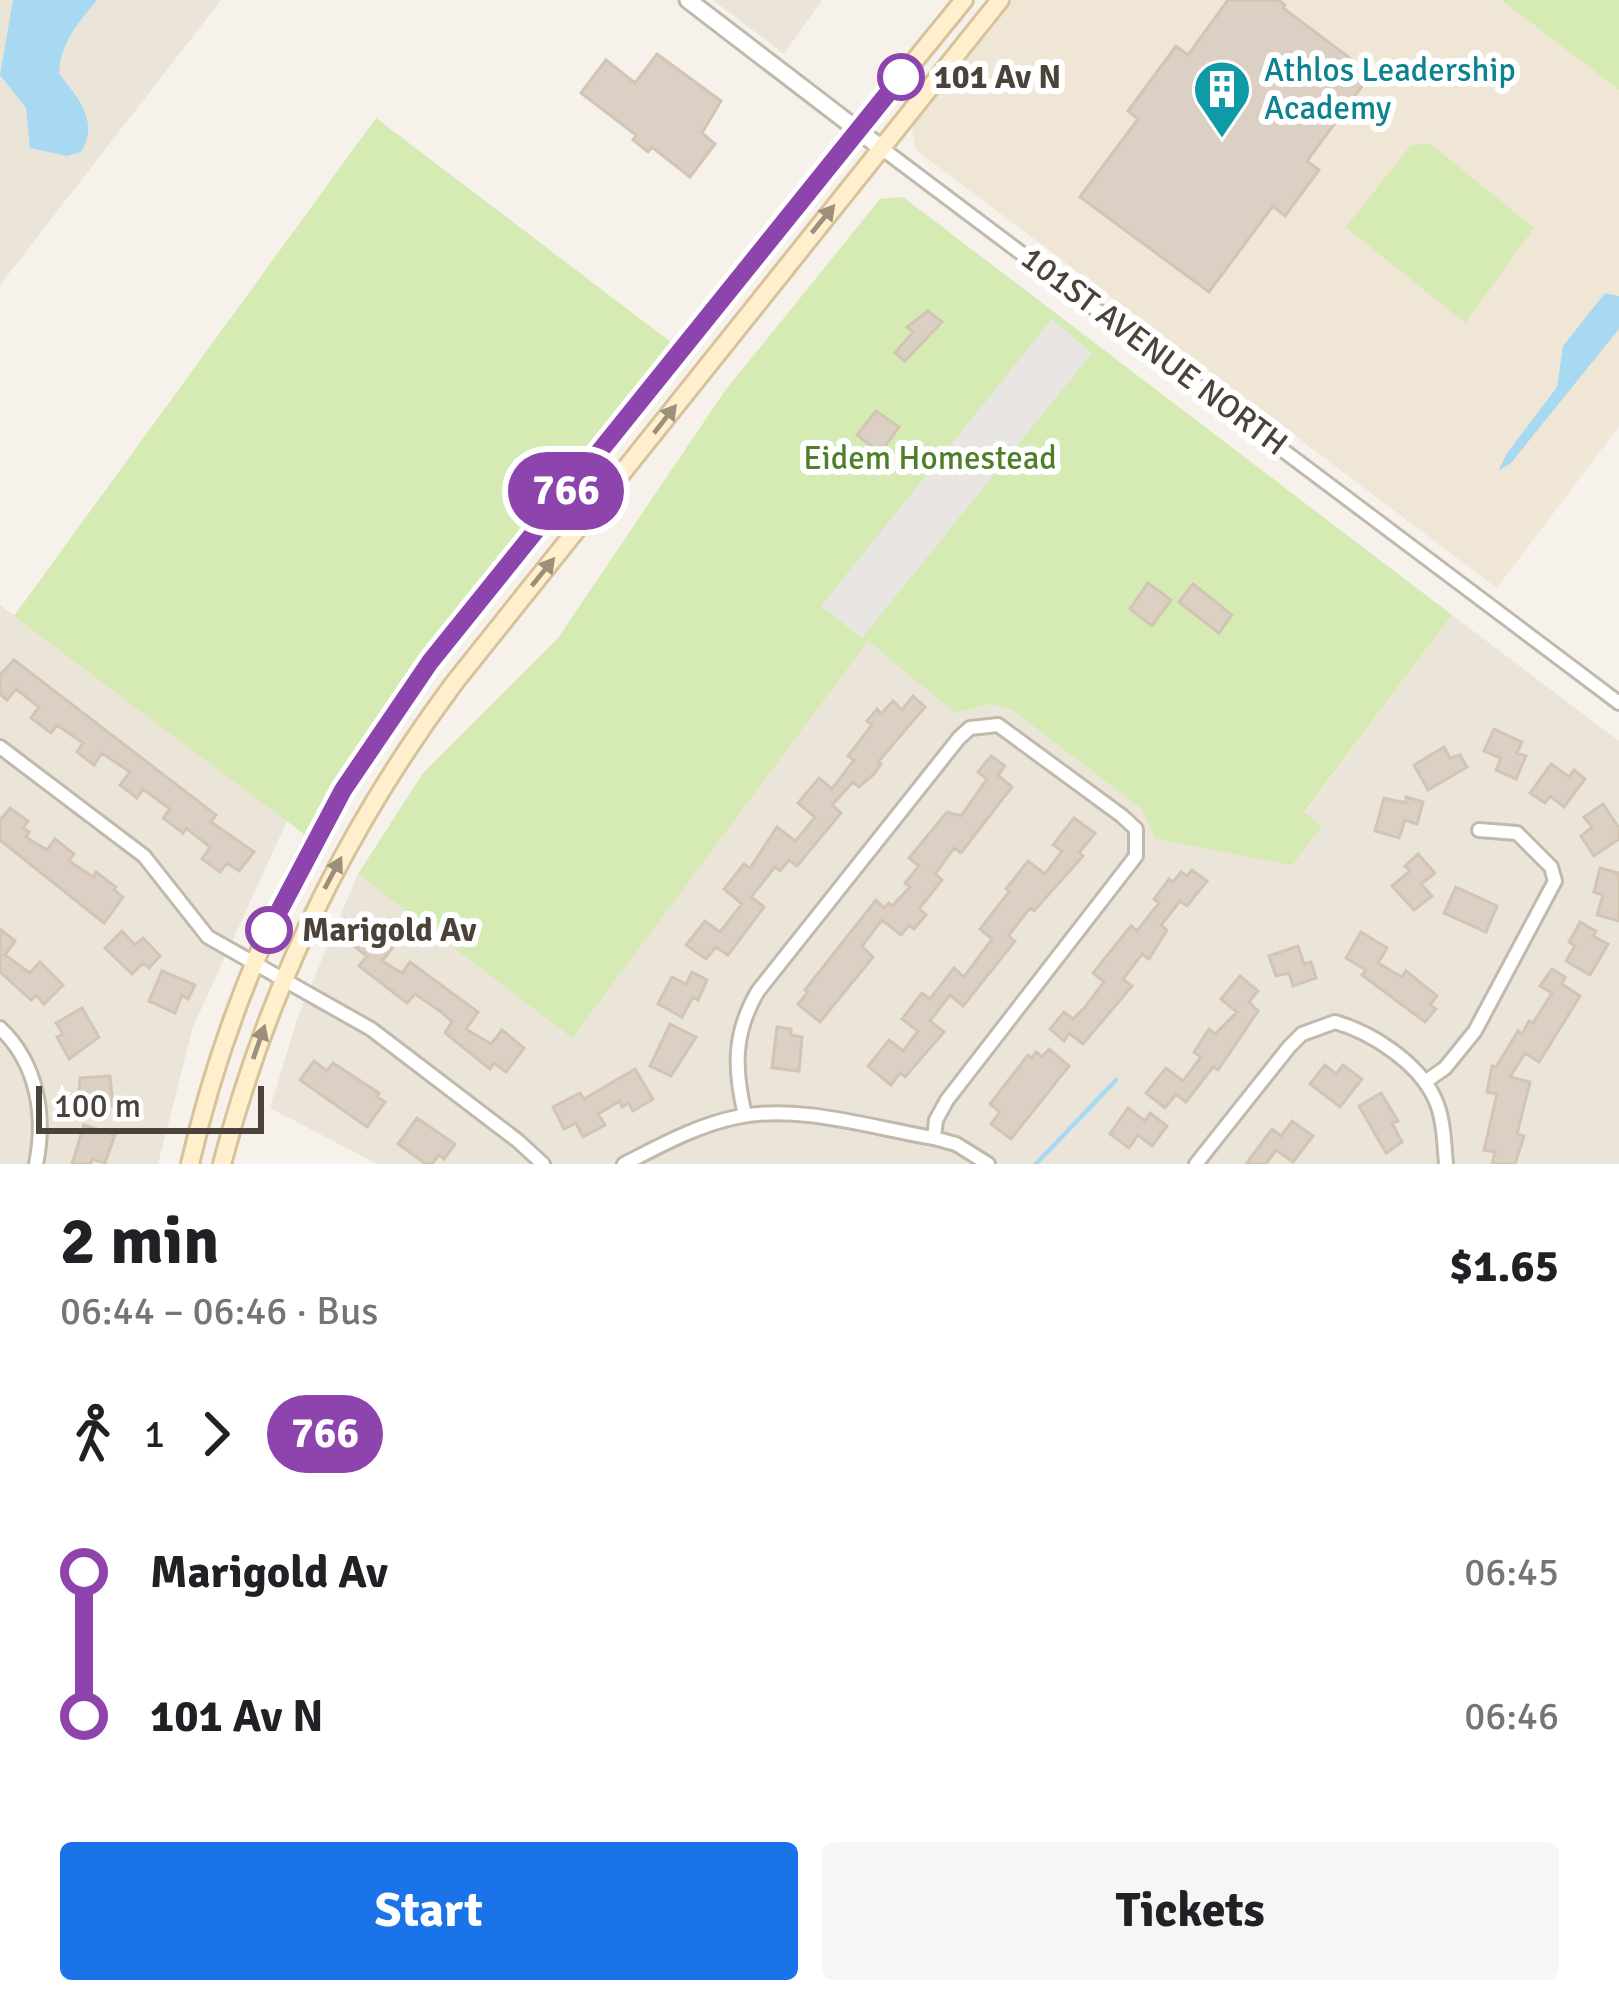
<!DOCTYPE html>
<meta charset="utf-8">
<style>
:root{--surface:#fff;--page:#f6f6f6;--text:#202124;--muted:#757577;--accent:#1a73e8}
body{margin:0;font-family:Signika,sans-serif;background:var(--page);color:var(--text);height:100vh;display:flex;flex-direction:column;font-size:45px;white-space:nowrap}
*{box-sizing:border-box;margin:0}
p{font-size:39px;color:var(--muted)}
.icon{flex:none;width:66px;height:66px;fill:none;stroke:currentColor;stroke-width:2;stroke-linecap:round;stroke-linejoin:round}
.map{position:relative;height:1164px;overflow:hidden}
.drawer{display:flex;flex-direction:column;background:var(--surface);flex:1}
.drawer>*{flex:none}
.badge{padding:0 24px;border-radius:39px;font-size:42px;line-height:78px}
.scale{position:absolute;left:36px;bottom:30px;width:228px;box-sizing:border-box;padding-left:12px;border:6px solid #4b4239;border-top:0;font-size:33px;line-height:42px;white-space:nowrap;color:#4b4239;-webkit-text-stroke:9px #fff;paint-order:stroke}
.map>.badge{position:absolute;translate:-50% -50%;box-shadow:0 0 0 6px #fff}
.legs{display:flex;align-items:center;gap:18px;height:132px;padding:0 60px;font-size:39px}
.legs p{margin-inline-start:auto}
.summary{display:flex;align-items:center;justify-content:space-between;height:204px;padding:0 60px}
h1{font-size:66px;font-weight:800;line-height:90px}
.action{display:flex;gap:24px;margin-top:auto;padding:24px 60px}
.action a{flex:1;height:138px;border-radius:12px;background:var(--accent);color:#fff;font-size:48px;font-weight:800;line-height:138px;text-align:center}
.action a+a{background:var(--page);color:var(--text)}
ul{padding:0 60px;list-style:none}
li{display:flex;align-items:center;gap:42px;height:144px;font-size:45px}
li i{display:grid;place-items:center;width:18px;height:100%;margin:0 15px;background:currentColor}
li i::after{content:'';width:30px;height:30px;margin:-15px;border:9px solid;border-radius:50%;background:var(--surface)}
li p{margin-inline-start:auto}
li:first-child i{background:linear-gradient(#0000 50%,currentColor 0)}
li:last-child i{background:linear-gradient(currentColor 50%,#0000 0)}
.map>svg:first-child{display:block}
</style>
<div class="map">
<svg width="1619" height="1164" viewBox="0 0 1619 1164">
<rect width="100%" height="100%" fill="#f6f2eb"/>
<!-- residential -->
<path fill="#eae4d9" d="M0 0H221L0 285Z
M713 0H822L784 54Z
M0 605 287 821 193 1027 158 1164H0Z
M1452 615 1619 741V1164H377L270 1108 298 1016 358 874 572 1037 868 640 955 713 993 704 1012 710 1142 809 1304 813Z"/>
<!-- education -->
<path fill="#efe6d5" d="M1012 0H1501L1619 90V426L1497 588 916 150 912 131 918 109Z"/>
<!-- green -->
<path fill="#d6eab4" d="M1501 0H1619V90Z
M376 118 672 343 395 692 305 835 14 616Z
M1429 143 1534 228 1465 323 1346 227 1410 146Z
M903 197 1452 615 1304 812 1322 826 1292 865 1156 839 1142 809 1012 710 992 704 955 713 868 641 572 1038 358 874 423 773 558 638 724 392 880 199Z"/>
<!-- parking -->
<path fill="#e8e5e3" d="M1052 319 1092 353 862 638 821 606Z"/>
<!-- water -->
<path fill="#a8d9f3" d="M13 0H97C77 25 61 41 59 74 78 97 100 122 81 152L67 156 30 148 26 108 0 75Z
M1605 293 1619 296V329L1511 463 1498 471 1508 452 1557 387 1563 346Z"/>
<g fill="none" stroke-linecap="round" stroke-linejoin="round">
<!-- stream -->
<path stroke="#a8d9f3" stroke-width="4.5" d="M1036 1164 1116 1080"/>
</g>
<!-- building -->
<path fill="#dbd0c3" stroke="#d3c5b3" stroke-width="3" d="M1228 0H1278L1285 5 1283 8 1371 74 1307 161 1319 170 1285 216 1273 206 1209 292 1080 197 1138 119 1128 111 1176 46 1188 55Z
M657 54 721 101 702 133 715 144 690 177 652 147 648 152 633 140 636 135 581 93 606 60 635 83Z
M928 311 942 322 905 361 895 353 913 332 907 327Z
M876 411 899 427 880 453 857 435Z
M1148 583 1171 600 1152 626 1130 609Z
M1193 584 1232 615 1219 633 1179 602Z
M14 660 216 815 211 822 254 852 239 871 227 863 220 872 202 859 210 847 186 828 183 833 163 818 170 809 143 789 137 798 120 785 130 772 102 753 94 765 77 752 83 743 57 725 51 733 31 718 39 707 16 689 7 700 0 694V675Z
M913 696 925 707 878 762 881 764 874 774 859 787 853 782 832 805 841 813 797 866 789 860 780 871 775 867 751 897 764 907 728 955 716 947 706 959 686 945 705 921 720 932 742 904 724 889 744 864 750 868 777 827 795 841 799 837 815 817 798 803 819 778 832 789 854 760 848 756 872 725 867 721 877 709 881 714 893 701 902 710Z
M1494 729 1522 742 1517 753 1526 756 1516 779 1496 770 1501 758 1484 751Z
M1444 747 1450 758 1460 755 1467 767 1428 790 1414 765Z
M991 756 1005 766 998 775 1012 787 961 853 954 848 935 874 942 880 919 909 926 915 914 929 909 925 901 935 882 920 862 946 873 957 820 1022 798 1004 808 992 805 990 876 900 884 908 889 903 892 906 910 887 905 883 919 866 909 858 947 812 961 816 987 779 978 772Z
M1551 764 1569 777 1574 770 1585 779 1564 807 1550 796 1545 803 1530 793Z
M1406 797 1423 802 1417 824 1405 820 1399 838 1375 831 1384 798 1406 803Z
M1603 804 1619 828V839L1594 856 1581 836 1592 827 1584 817Z
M10 808 28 821 23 828 29 832 26 837 47 850 55 839 74 854 69 861 93 877 96 872 116 887 114 890 123 897 104 923 0 840V820Z
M1074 818 1095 833 1079 853 1083 856 1034 911 1030 908 1008 936 1015 941 963 1006 950 995 930 1021 944 1032 905 1077 900 1073 891 1085 868 1066 889 1040 903 1051 918 1031 902 1019 922 993 930 999 954 968 964 977 992 939 980 929 1009 892 1006 889 1028 861 1045 874 1062 851 1053 845Z
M1418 854 1435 873 1421 884 1432 896 1414 910 1392 886 1410 871 1405 866Z
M1600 868 1619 873V921L1597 915 1603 895 1594 892Z
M1192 870 1207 881 1187 906 1180 901 1161 925 1167 930 1149 959 1142 954 1123 979 1132 986 1083 1044 1069 1033 1064 1041 1050 1029 1064 1012 1073 1019 1085 1007 1104 982 1093 973 1131 926 1137 931 1159 903 1154 899 1169 879 1173 882 1181 872 1187 876Z
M1456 887 1497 906 1486 932 1444 913Z
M1580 922 1596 931 1593 936 1608 944 1590 975 1566 961 1575 946 1569 942Z
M361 923 393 947 382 961 402 973 410 962 478 1012 466 1029 491 1044 502 1030 524 1048 506 1072 494 1063 490 1069 445 1033 452 1022 440 1011 415 994 407 1003 359 966 367 956 347 941Z
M0 929 15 941 5 955 30 973 40 962 63 985 44 1004 36 995 31 1000 0 972Z
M122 931 135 945 143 938 160 956 149 968 143 963 132 974 105 948Z
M1361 932 1387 948 1378 963 1402 977 1406 971 1437 996 1430 1005 1436 1009 1425 1022 1362 975 1366 970 1346 958Z
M1298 946 1304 964 1311 962 1316 978 1293 986 1289 973 1276 976 1269 956Z
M1552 969 1565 977 1562 984 1580 996 1539 1062 1525 1053 1510 1077 1530 1082 1517 1134 1524 1136 1515 1164H1492L1495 1152 1484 1150 1497 1094 1487 1092 1492 1066 1496 1067 1518 1031 1522 1034 1529 1021 1533 1023 1552 993 1540 986Z
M162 971 195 985 188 999 182 995 175 1013 149 1001Z
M692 972 707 980 698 1000 693 997 682 1017 658 1004 672 977 686 984Z
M1240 976 1258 991 1249 1002 1258 1011 1218 1070 1213 1067 1186 1102 1176 1094 1165 1108 1146 1093 1166 1068 1183 1081 1201 1057 1194 1052 1209 1029 1215 1034 1237 1012 1221 999Z
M82 1008 99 1037 69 1059 57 1037 63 1034 56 1023Z
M670 1024 696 1037 671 1076 650 1066Z
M777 1027 791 1029V1035L802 1037 799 1071 772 1068Z
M1049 1049 1069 1066 1011 1139 991 1124 1000 1112 990 1104 1028 1055 1032 1058 1036 1052 1042 1057Z
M314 1061 327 1071 333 1063 379 1093 377 1097 385 1102 367 1127 300 1080Z
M1325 1065 1336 1074 1343 1065 1362 1079 1340 1107 1310 1084Z
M635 1069 653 1099 633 1111 629 1103 622 1107 620 1101 598 1114 605 1125 583 1137 576 1123 564 1129 553 1107 580 1093 584 1099Z
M110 1076 113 1106 78 1109 80 1078Z
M1381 1093 1398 1121 1392 1123 1402 1142 1386 1153 1359 1106Z
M1128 1108 1145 1121 1150 1113 1167 1126 1152 1146 1138 1135 1129 1148 1110 1134Z
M417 1118 455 1144 444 1159 439 1155 432 1164H426L398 1144Z
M1292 1121 1313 1136 1293 1162 1276 1150 1266 1164H1246L1272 1129 1281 1136Z
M84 1125 115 1135 105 1163 92 1159 91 1164H72Z"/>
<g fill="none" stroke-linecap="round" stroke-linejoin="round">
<defs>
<path id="minor" d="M880 147 1619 703
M0 747 144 856 208 937 371 1029 518 1141 543 1164
M0 1028C37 1063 46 1115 36 1164
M1425 1082 1445 1068 1475 1031 1555 881 1551 867 1517 833 1479 830
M745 1115C734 1069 733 1033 758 991L959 738 970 728 998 725 1122 816 1136 829V856L947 1100 936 1120 934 1138
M624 1164C660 1146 697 1125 737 1117 799 1104 873 1128 934 1138L956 1144 988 1164
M1196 1164 1289 1047 1302 1034 1335 1022C1371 1032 1417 1062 1434 1097 1444 1117 1444 1142 1446 1164"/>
<path id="tertiary" d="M688 0 880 147"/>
<path id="secondary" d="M190 1164C223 1020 283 880 364 756 431 651 514 557 591 460 714 305 840 153 964 0
M222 1164C268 987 346 828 455 682L1000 0"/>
</defs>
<!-- minor casing -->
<use href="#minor" stroke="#c2b9ad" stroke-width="18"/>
<!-- tertiary casing -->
<use href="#tertiary" stroke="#c2b9ad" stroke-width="21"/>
<!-- secondary casing -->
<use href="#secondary" stroke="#d6c39b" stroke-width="22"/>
<!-- minor -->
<use href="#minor" stroke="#fff" stroke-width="12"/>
<!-- tertiary -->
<use href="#tertiary" stroke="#fff" stroke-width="15"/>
<!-- secondary -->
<use href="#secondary" stroke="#ffefcc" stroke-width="16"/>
</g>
<!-- one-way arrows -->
<defs><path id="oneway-solid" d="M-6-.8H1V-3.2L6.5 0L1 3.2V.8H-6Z" transform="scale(3)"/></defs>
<g fill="#9c907b">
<use href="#oneway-solid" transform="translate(823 219) rotate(-51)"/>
<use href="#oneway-solid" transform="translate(665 419) rotate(-52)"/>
<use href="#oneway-solid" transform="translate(543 572) rotate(-51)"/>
<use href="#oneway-solid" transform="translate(333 873) rotate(-62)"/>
<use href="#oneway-solid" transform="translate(259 1042) rotate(-71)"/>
</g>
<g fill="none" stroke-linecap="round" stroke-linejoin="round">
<defs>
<path id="line-1" d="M269 930 343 790 430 662 901 77"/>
</defs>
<!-- line-1 casing -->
<use href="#line-1" stroke="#fff" stroke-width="27"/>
<!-- line-1 -->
<use href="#line-1" stroke="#8e44ad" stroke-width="18"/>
</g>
<!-- icons -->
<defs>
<symbol id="building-pin" viewBox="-11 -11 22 30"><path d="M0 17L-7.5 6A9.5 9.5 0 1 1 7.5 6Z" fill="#0f9aa8" stroke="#fff"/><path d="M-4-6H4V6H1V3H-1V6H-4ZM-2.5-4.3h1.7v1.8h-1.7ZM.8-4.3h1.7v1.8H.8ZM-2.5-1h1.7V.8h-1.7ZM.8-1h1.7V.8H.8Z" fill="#fff"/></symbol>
</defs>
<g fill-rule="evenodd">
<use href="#building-pin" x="1189" y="56" width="66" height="90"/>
</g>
<!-- markers -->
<g fill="#fff" stroke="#8e44ad" stroke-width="6">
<circle cx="901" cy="77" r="21"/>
<circle cx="269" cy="930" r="21"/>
</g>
<g text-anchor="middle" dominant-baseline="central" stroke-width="12" stroke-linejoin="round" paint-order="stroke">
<!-- culture labels -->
<g font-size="33" fill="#0d838f" stroke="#fff" text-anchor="start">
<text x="1264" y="70">Athlos Leadership<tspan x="1264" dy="38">Academy</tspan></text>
</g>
<!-- stop labels -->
<g font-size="33" font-weight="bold" fill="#4b4239" stroke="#fff" text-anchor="start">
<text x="934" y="77">101 Av N</text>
<text x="302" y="930">Marigold Av</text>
</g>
<!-- street labels -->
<g font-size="33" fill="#4b4239" stroke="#fff">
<text transform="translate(1154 351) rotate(37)">101ST AVENUE NORTH</text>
</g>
<!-- park labels -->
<g font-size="33" fill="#507f29" stroke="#fff">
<text x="930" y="458">Eidem Homestead</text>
</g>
</g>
</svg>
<div class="scale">100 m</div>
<b class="badge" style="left:566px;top:491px;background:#8e44ad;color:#fff">766</b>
</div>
<section class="drawer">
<div class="summary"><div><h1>2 min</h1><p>06:44 – 06:46 · Bus</p></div><b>$1.65</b></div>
<div class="legs"><svg class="icon" aria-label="walk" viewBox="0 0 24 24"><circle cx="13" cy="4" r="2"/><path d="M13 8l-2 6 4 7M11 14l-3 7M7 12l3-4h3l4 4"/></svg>1<svg class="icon" aria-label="forward" viewBox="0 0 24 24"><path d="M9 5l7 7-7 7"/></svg><b class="badge" style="background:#8e44ad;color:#fff">766</b></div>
<ul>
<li><i style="color:#8e44ad"></i><b>Marigold Av</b><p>06:45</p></li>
<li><i style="color:#8e44ad"></i><b>101 Av N</b><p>06:46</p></li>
</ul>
<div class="action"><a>Start</a><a>Tickets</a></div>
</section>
